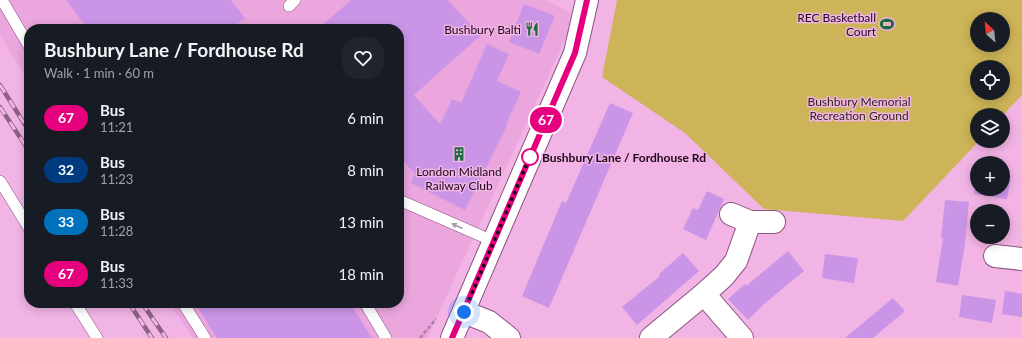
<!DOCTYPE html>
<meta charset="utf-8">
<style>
:root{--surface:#171b24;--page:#20242c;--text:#f1f3f6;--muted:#9ea1a6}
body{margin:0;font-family:Lato,sans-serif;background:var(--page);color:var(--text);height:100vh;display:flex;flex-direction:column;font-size:15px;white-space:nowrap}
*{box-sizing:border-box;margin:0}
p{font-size:13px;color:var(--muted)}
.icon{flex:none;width:22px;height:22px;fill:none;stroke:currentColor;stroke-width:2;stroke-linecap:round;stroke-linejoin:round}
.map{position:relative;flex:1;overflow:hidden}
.side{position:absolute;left:24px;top:24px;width:380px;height:284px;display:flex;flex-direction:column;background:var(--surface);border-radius:16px;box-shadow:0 2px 10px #0003}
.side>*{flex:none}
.badge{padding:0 8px;border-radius:13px;font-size:14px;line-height:26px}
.needle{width:26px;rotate:333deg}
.tools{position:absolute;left:970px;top:12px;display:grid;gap:8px}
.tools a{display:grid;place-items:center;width:40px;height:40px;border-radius:50%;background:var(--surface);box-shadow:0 2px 10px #0003;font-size:20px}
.you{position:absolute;width:20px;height:20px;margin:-10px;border:3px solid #fff;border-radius:50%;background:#1a73e8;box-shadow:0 0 0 6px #1a73e833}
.map>.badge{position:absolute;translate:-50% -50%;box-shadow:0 0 0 2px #fff}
.round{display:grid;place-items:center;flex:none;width:42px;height:42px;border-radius:16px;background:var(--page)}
.overview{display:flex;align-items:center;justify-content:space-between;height:68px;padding:0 20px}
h1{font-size:19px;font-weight:700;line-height:30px}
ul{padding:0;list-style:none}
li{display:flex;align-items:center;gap:12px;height:52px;padding:0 20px}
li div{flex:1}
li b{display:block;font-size:15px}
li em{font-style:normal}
li .badge{min-width:44px;font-weight:700;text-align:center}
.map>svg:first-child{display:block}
</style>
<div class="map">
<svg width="1022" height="338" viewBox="0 0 1022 338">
<rect width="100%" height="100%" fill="#f2b3e5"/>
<!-- built -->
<path fill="#eaa6dd" d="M0 0H546L576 16 427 338H193L169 303H399V29H29V82L0 35Z"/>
<!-- green -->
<path fill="#ceb458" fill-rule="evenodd" d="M617 0H1022V95L1003 115H977V141H979L903 221 764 209 685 133 602 77ZM977 19H1003V45H977ZM977 67H1003V93H977Z"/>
<!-- building -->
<path fill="#cb95e7" d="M66 0H231L245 18 231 29H88Z
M351 0H448L480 36 414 95 440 124 452 99 461 103 487 44 509 54 497 81 521 92 506 125 507 126 465 210 411 183 415 174 399 156V29H318Z
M524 4 555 16 539 54 509 42Z
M610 103 633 113 549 308 522 296 562 201 566 203Z
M977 172V189H1003V175L1011 176 1007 199 974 194Z
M707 191 724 199 706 240 683 229 693 208 698 210Z
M945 200 969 202 965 244 958 286 936 282 943 238H941Z
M788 251 804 271 764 304 748 320 728 299 745 284 746 286Z
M683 253 699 271 637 325 622 307 660 276 659 274Z
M825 254 858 258 854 283 822 278Z
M1005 291 1022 294V317L1002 314Z
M962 295 996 300 992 323 959 317Z
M893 298 905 311 873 338H845Z
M195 303H350L372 338H217Z"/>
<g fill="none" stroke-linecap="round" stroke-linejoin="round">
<defs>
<path id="lane" d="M2 0 29 46
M289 6 295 0
M0 181 29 228
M399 200 493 241
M75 303 97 338
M183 303 205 338
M365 303 386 338"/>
<path id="street" d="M731 214 750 222H774
M995 256 1022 259
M704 294 724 276 736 261 750 222
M464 312 489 322 509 338
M651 338 704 294 742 338"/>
<path id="secondary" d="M452 338 575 53 587 0"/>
</defs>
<!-- lane casing -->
<use href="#lane" stroke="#8b5481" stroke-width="12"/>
<!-- street casing -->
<use href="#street" stroke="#8b5481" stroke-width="24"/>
<!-- secondary casing -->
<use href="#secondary" stroke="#8b5481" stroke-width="24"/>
<!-- path -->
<path stroke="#b17fa7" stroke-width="2.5" stroke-dasharray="4 2" stroke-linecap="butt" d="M420 338 436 319"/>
<!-- lane -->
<use href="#lane" stroke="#fff" stroke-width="11"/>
<!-- street -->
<use href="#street" stroke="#fff" stroke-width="22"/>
<!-- secondary -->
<use href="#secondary" stroke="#fff" stroke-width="22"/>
<defs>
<path id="rail" d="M0 85 29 131
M0 107 29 151
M129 303 152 338
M142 303 166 338"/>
</defs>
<!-- rail casing -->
<use href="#rail" stroke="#8d6284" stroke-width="4.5"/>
<!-- rail -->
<use href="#rail" stroke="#f2b3e5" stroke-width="3" stroke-dasharray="9" stroke-linecap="butt"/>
</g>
<!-- one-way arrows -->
<defs><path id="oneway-solid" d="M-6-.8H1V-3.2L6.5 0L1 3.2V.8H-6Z"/></defs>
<use fill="#a59da4" href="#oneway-solid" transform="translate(457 226) rotate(-156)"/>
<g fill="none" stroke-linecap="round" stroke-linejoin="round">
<defs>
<path id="line" d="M452 338 575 53 587 0"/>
</defs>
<!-- line casing -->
<use href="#line" stroke="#fff" stroke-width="9"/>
<!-- line -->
<use href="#line" stroke="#e6007e" stroke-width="6"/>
<!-- walk -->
<path stroke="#1e091b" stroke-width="4" stroke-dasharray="0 7.2" d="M464 312 531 154 530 157"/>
</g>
<!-- icons -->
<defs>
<symbol id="stadium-bare" viewBox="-9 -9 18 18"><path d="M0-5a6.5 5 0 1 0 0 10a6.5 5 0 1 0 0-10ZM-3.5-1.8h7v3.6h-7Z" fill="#1b6d3e" stroke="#f2b3e5" stroke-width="2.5" paint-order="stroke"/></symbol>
<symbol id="restaurant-bare" viewBox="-9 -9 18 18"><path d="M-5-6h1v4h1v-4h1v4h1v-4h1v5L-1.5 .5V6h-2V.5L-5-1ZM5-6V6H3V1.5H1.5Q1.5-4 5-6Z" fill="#1b6d3e" stroke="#f2b3e5" stroke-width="2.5" paint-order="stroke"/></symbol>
<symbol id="building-bare" viewBox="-9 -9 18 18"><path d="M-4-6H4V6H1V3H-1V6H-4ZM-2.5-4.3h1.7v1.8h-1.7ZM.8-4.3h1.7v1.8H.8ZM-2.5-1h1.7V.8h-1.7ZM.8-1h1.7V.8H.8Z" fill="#1b6d3e" stroke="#f2b3e5" stroke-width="2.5" paint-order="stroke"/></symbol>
</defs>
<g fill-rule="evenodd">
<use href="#stadium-bare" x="877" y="14" width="20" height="20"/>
<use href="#restaurant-bare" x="522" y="19" width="20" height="20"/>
<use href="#building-bare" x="449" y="144" width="20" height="20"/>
</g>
<!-- markers -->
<circle fill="#fff" stroke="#e6007e" stroke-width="2" cx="530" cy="157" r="8"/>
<g text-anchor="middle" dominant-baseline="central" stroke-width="3" stroke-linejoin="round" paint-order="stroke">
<!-- poi labels -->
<g font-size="12" fill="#1e091b" stroke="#f2b3e5" text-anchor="end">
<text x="876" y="17">REC Basketball<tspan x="876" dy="14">Court</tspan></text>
<text x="521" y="29">Bushbury Balti</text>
<text x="459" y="171" text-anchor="middle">London Midland<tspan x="459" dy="14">Railway Club</tspan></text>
</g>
<!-- park labels -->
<g font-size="12" fill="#2e2917" stroke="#f2b3e5">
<text x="859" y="101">Bushbury Memorial<tspan x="859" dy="14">Recreation Ground</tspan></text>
</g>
<!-- stop labels -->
<g font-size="12" font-weight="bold" fill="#1e091b" stroke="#f2b3e5" text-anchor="start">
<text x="542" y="157">Bushbury Lane / Fordhouse Rd</text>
</g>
</g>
</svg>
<div class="tools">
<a><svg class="needle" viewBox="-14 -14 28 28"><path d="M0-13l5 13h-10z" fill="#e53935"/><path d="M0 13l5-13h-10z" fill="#9ea1a6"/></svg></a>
<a><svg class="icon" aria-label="locate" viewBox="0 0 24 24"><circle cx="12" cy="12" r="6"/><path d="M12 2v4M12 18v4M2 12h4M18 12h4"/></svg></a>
<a><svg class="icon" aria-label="layers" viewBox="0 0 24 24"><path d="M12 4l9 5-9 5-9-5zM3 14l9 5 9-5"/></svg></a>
<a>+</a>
<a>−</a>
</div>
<div class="you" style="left:464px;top:312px"></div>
<b class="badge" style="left:546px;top:120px;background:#e6007e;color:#fff">67</b>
<section class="side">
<div class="overview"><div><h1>Bushbury Lane / Fordhouse Rd</h1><p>Walk · 1 min · 60 m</p></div><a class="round"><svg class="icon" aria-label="heart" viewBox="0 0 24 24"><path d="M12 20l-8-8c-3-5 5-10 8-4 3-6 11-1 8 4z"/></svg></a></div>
<ul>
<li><span class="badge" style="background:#e6007e;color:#fff">67</span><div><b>Bus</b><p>11:21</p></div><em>6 min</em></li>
<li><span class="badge" style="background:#003b80;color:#fff">32</span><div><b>Bus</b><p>11:23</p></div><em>8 min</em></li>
<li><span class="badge" style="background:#0072bc;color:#fff">33</span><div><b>Bus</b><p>11:28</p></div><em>13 min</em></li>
<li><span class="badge" style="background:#e6007e;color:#fff">67</span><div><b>Bus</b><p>11:33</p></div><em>18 min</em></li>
</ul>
</section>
</div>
